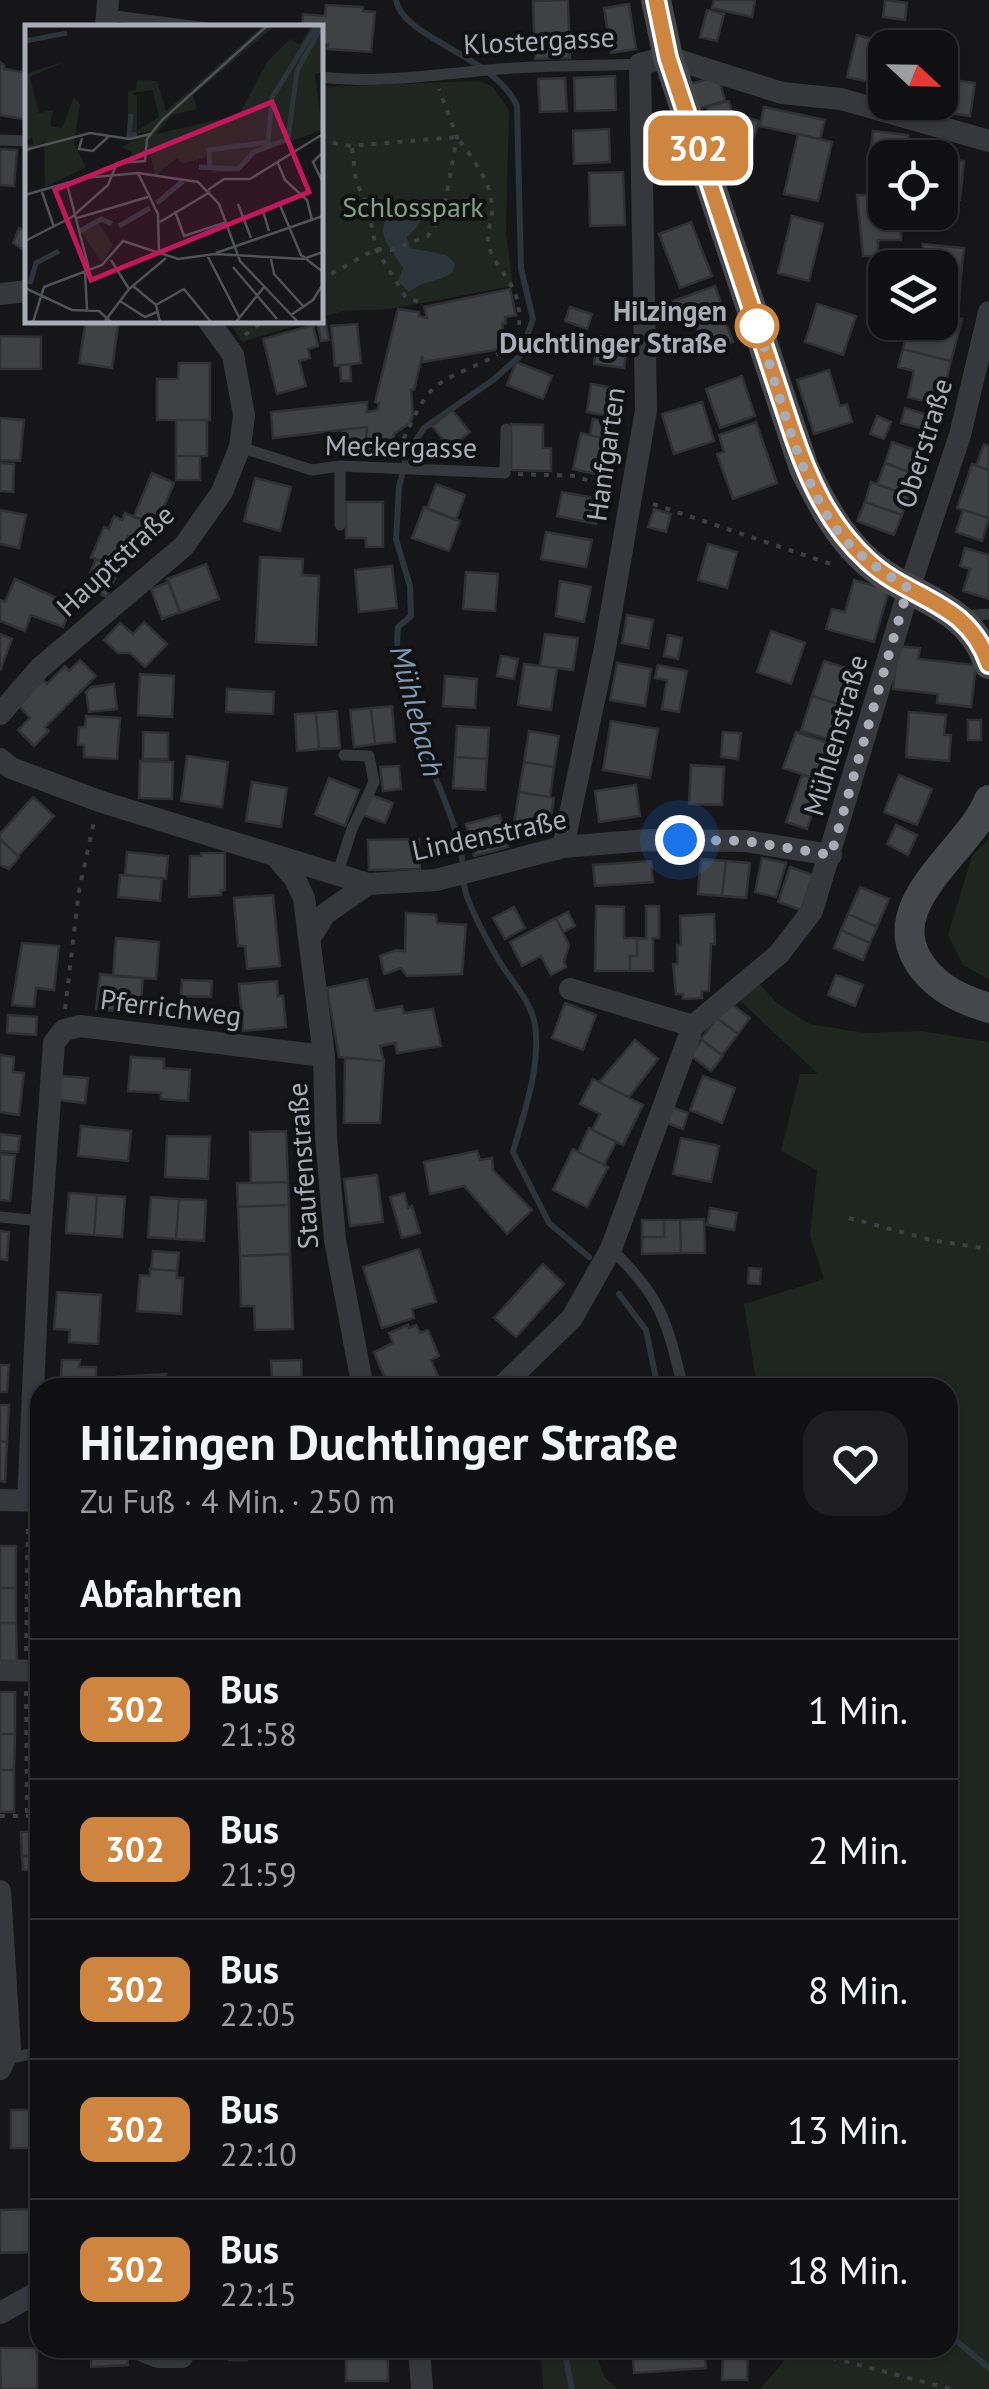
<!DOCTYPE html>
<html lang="de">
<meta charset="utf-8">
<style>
:root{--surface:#101012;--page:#1e1e20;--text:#f1f3f6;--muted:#9c9d9f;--line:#303032}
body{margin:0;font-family:"PT Sans",sans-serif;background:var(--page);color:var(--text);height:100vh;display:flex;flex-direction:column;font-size:38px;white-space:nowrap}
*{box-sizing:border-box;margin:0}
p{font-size:32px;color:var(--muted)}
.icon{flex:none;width:55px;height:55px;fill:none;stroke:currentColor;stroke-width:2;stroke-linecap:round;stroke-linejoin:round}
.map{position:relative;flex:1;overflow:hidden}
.drawer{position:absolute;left:30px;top:1378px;width:928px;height:980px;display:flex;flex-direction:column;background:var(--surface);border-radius:30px;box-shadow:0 2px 8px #0004,0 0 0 2px var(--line)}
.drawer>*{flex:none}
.badge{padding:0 20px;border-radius:15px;font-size:35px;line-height:65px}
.needle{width:65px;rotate:112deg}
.tools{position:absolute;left:868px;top:30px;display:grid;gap:20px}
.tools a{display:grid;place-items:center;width:90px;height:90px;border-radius:20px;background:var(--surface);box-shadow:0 2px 8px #0004,0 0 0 2px var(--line);font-size:50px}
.you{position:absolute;width:50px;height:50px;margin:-25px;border:8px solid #fff;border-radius:50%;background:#1a73e8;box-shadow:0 0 0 15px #1a73e833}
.map>.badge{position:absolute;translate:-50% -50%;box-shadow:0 0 0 5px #fff}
h2{padding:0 50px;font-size:38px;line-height:90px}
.round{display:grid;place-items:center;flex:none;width:105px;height:105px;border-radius:30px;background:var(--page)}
.head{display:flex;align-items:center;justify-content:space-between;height:170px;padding:0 50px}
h1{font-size:48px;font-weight:700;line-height:75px}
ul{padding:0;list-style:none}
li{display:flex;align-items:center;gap:30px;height:140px;padding:0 50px;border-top:2px solid var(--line)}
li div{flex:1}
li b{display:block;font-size:38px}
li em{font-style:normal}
li .badge{min-width:110px;font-weight:700;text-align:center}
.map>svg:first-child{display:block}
</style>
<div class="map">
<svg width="989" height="2389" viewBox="0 0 989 2389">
<rect width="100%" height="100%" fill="#161618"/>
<!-- green -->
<path fill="#1e261f" d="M478 81 492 86 509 110 506 233 513 286 390 309 343 311 320 318 321 87Z
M228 320H314L242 342Z
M989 839V978L988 979 963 965 948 935 972 856Z
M753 977 778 1004 810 1024 866 1033 922 1031 989 1042V2389H760L795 2348H948V1388L757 1387 744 1304 824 1279 810 1236 817 1170 781 1151 800 1074H818L732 993Z
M541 2348H593L605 2378 618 2389H543Z"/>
<!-- water -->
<path fill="#2c353c" d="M412 205 423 215 417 227 407 237 410 248 446 255 455 263 453 272C439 283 423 280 409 292L398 281 403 268C388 243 372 234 394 207Z"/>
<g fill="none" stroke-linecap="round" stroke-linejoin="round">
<!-- stream -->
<path stroke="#2c353c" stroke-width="6" d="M396 0C402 38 495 56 517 106L521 268 533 319 520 356 493 380 424 428 407 454 399 487 396 539 410 586 411 616 398 627C390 703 441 773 460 845 464 862 461 881 467 897 475 918 487 940 498 959 510 980 531 1000 535 1025 541 1067 524 1112 513 1152L549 1223 589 1257
M619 1294 646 1330 658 1388
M948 2334 989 2368
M564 2348 572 2389"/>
</g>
<!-- building -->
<path fill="#404145" stroke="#303034" stroke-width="2.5" d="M568 0 570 58 535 59 533 1Z
M714 0H755L752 17 712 8Z
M885 0 907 3 905 20 883 17Z
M629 4 636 49 611 53 604 8Z
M326 5 363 7V11L375 12 371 52 327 49 328 44 320 43V28H302L303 14 325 16Z
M707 10 724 14 717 41 700 37Z
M921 32 941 41 938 48H913Z
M857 35 887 43 878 84 847 77Z
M0 62 4 65V69L28 73V120L0 115Z
M615 76 616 110 575 111 574 78Z
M718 76 725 101 694 110 687 85Z
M565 78 567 111 540 112 538 79Z
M940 78 975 83 970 116 922 109 923 102H940Z
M729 101 734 119 712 125 707 107Z
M764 107 825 120 820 139 760 126Z
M745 117 759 121 754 137 740 133Z
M609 129 610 162 574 164 573 131Z
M873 131 908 135 906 158H885V176L877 175 878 164 869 163Z
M798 134 832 142 818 201 784 194Z
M0 149 17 150 14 186 0 185Z
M940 158 964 161 960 200 940 198Z
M623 172 625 225 590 226 589 173Z
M857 195H885V212H890L889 217H901V240H878V256H863Z
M792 216 823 224 809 281 778 273Z
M691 222 712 276 680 288 659 234Z
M19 228 28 232V253L13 243Z
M923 244 964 248 961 275 940 273V268H921Z
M940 273 961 275 959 303 940 301Z
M715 286 724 311 682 326 673 301Z
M510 289 516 315 505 317 506 323 502 324 507 348 423 362 422 356 414 390H411L413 415 410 423 394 434 390 457 365 451 367 427 273 438 271 412 367 402V412L378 410 379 403 375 402 398 309 419 312V316L427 318 424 307Z
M940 301 956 302 954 317 940 314Z
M817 304 856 316 843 355 805 342Z
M570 307 592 314 587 329 565 321Z
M722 312 733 342 705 352 695 322Z
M940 314 962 319 951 361 903 349 906 336 917 339 921 322H940Z
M325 319 329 340 321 341 317 321Z
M86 320H119L112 368 79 363Z
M357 324 361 363 335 366 331 326Z
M313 325 318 346 308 349 310 358 299 361 306 386 277 394 263 339Z
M0 336 41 337V369H0Z
M597 336 628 340 624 368 594 364Z
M903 349 951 361 940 405 908 397 914 371 898 367Z
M516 362 552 376 543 399 507 385Z
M179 363H210V420H157V379H178Z
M350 364 351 381H341L340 365Z
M829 370 840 406 847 404 852 422 814 434 797 380Z
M742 376 755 416 720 428 706 389Z
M591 384 625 390 620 418 587 412Z
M702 402 714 441 674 454 662 414Z
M905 408 935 417 931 431 901 423Z
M452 410 470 432 450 448 432 426Z
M877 416 891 422 884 439 870 434Z
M0 418 24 420 20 461 0 460Z
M593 419 615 424 611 440 590 435Z
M176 420H207V456H176Z
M756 422 777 483 733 499 717 454 724 452 719 435Z
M511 424 543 425V448H551V471L511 470Z
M367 427 365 451 344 448 342 430Z
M581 433 607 439 604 451 614 453 609 477 573 469Z
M892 442 930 455 922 477 885 463Z
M984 444 989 446V470L976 466Z
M176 456H200V480H176Z
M0 463 14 464 13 492 0 491Z
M885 463 922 477 914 498 877 484Z
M972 464 989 470V518L957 508Z
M152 473 174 483 156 526 134 516Z
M255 478 291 487 280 531 244 521Z
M871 482 909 496 902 515 865 502Z
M436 484 465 495 456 520 427 509Z
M562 492 600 499 596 524 557 516Z
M346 502H383V547H366V538H346Z
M865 502 902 515 894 535 857 521Z
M424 507 460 521 449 551 412 538Z
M654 509 671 514 666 532 648 527Z
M0 510 26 515 19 548 0 544Z
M963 510 989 518 982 541 956 532Z
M125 513 144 521 137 539 128 536 114 567 91 557 104 527 109 529 114 516 122 520Z
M546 532 592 540 586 567 541 559Z
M708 544 737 552 727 588 698 580Z
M965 548 989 555V599L963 591 970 569 960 566Z
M260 557 303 559 302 575 319 576 316 645 256 642Z
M96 559 119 569 107 597 84 587Z
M206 564 219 599 180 613 167 579Z
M392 566 397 608 359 612 355 570Z
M466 572 498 574 495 611 463 609Z
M15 579 72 605 63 627 31 615 25 631 0 621V600L5 602Z
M854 580 889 590 874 642 826 629 832 609 845 612Z
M560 581 591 587 584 622 556 616Z
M169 582 180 612 162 619 151 589Z
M627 615 653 620 648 648 622 643Z
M144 622 167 644 145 667 130 653H118L104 640 120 623 133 634Z
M771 631 805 643 791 684 757 672Z
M0 634 12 639 0 671Z
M545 634 578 638 573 670 540 666Z
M668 635 682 638 678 659 664 656Z
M898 646 920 648 918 659 976 665 971 707 937 703 938 694 893 689Z
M501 656 518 659 514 679 497 676Z
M80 660 96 676 45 727 49 731 34 746 18 730 30 718 18 705 43 680 47 684 65 666 69 671Z
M824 661 856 671 845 706 812 696Z
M617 663 651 669 645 706 610 700Z
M524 664 557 668 551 710 518 705Z
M658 665 687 671 679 712 662 709 667 680 655 678Z
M140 674 174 676 172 717 138 715Z
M445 676 477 679 475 708 443 706Z
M114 684 117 709 89 712 86 692 91 687Z
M227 689 274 692 273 714 226 712Z
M812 696 845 706 834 741 801 731Z
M392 706 395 742 375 744 371 708Z
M371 708 375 744 354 747 350 710Z
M337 711 340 748 319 749 316 713Z
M909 712 946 715 944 735H951L949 761 906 757Z
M316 713 319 749 297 751 295 714Z
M86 716 120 718 117 759 84 757V745H78L79 727H85Z
M968 720H981V740H968Z
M611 721 658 729 650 778 603 770Z
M457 726 489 728 487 759 455 757Z
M529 731 559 736 554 767 524 762Z
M143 732 168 733V759H143Z
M723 732 741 733 738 759 721 757Z
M796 732 835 745 823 781 783 768Z
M187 756 228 762 222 807 181 801Z
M455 757 487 759 485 790 453 788Z
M140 761 173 762 172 799 139 798Z
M524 762 554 767 550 797 519 792Z
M691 765 724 767 722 805 689 804Z
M399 766 401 789 383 791 380 767Z
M802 775 823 781 807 829 786 822Z
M899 775 932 789 917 825 884 812Z
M329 778 359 790 345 826 315 814Z
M252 782 287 788 281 827 246 821Z
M636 785 640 816 599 822 595 791Z
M519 792 554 798 549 830 514 824Z
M371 795 393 803 385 823 363 815Z
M33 797 54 816 18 856 0 839V834Z
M500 815 508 847 474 856 466 824Z
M896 825 917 835 908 855 887 844Z
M0 839 19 857 9 869 0 865Z
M419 839 420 869 369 870 368 840Z
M127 852 168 856 166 879 125 875Z
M201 853H225V890H221V895L189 897 190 856H201Z
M762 858 786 863 776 897 755 892Z
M701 859 726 861 722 896 698 894Z
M651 861 653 882 595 886 593 865Z
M726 861 750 863 746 898 722 896Z
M790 867 813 875 801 910 778 902Z
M120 875 162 878 160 901 118 897Z
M860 887 889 899 877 927 848 914Z
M273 895 280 966 247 969 245 946H238L234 898Z
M596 906 624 907V938H637V956H630V971H595Z
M646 906H659V938H653V971H630V956H637V938L646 939Z
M514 907 525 928 505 939 493 918Z
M568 912 575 926 563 932 556 918Z
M406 913 436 915 437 923 466 925 462 974 407 976 401 968 384 974 380 956 396 950 405 951Z
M714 914 715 944H711L709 991H702V998L683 999V994H676L673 964H678L677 945H681L680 916Z
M848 914 877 927 870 943 841 930Z
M556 918 569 945 564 962 566 967 551 975 541 956 522 966 510 942Z
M841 930 870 943 863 960 834 948Z
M116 938 159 942 156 979 113 976Z
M22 943 59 946 54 990 36 988 34 1007 12 1005Z
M100 974 143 978 140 1013 96 1009Z
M836 975 863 985 855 1006 828 995Z
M367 979 375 1011 402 1006 404 1013 433 1009 441 1046 397 1053 395 1043 380 1046 384 1061 339 1057 327 988Z
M182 980 212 981 211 997 181 996Z
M277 981 278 996H283L286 1027 243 1031 239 984Z
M729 1002 750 1018 738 1034 717 1018Z
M565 1003 596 1015 583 1050 552 1038Z
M8 1015 37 1017 36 1035 7 1033Z
M717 1018 738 1034 722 1055 701 1039Z
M635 1040 658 1059 629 1097 599 1082Z
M702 1040 723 1056 711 1071 690 1055Z
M0 1055 14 1057 13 1072 24 1073 19 1115 0 1112Z
M131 1057 164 1059V1068L190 1070 188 1101 161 1099V1093L128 1091Z
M345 1058 384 1061 380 1123H344Z
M60 1076 88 1078 85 1103 58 1100Z
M703 1076 735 1088 722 1123 690 1110Z
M593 1079 643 1105 623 1145 592 1130 600 1114 580 1104Z
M672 1107 688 1113 683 1129 667 1123Z
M81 1126 131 1131 128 1161 78 1156Z
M589 1128 616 1142 604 1165 578 1152Z
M286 1131 288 1182 251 1183 250 1132Z
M0 1134 20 1136 18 1152 0 1151Z
M167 1136 210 1137 208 1179 165 1177Z
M681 1138 719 1146 711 1182 673 1174Z
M573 1149 608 1167 587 1207 553 1190Z
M477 1151 480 1160 492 1158 493 1170 532 1210 507 1234 464 1186 430 1194 424 1162Z
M0 1154 15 1155 10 1201 0 1200Z
M377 1175 383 1222 350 1226 344 1179Z
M288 1182 289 1205 238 1207 237 1183Z
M69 1193 97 1195 94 1235 66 1233Z
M404 1193 408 1208 412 1206 420 1233 402 1238 390 1197Z
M97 1195 125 1197 122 1237 94 1235Z
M151 1197 179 1199 176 1239 148 1237Z
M179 1199 206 1200 204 1241 176 1239Z
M289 1205 290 1254 240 1256 238 1207Z
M710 1208 737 1213 734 1230 707 1225Z
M704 1219 705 1253H681L680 1220Z
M642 1220H664V1237H642Z
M664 1220H680L681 1253 642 1254V1237H664Z
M0 1231 9 1232 7 1260 0 1259Z
M419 1249 436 1302 412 1309 414 1318 382 1328 363 1267Z
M153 1251 179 1253 177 1271 151 1269Z
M290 1254 293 1329 255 1330 254 1306H241L240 1256Z
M543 1264 564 1284 516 1337 494 1318Z
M749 1268 761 1269 760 1284 748 1283Z
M150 1269 177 1271V1278H183L181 1314 137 1311 140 1275 150 1276Z
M57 1292 101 1295 98 1344 69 1342 70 1330 54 1329Z
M408 1325 409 1328 416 1325 420 1333 428 1330 439 1356 431 1360 443 1388H389L374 1352 393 1343 389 1333Z
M62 1360H80L79 1367H96V1388H60Z
M301 1360 302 1387 307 1388H227V1383L272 1380 271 1361Z
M0 1365H9L7 1392H0Z
M166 1374 167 1388H117V1377Z
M195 1379V1388H167L166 1380Z
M0 1405H9L7 1442 0 1441Z
M0 1441 7 1442 5 1482 0 1481Z
M0 1546H16V1588H0Z
M0 1588H16V1623H0Z
M0 1623H16L17 1663 0 1664Z
M0 1692H15V1734H0Z
M0 1734H15L14 1770H0Z
M0 1770H14V1812H0Z
M40 1831V1856H22L21 1832Z
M22 1856H40V1891L34 1892 33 1870H23Z
M11 2110H40V2148H11Z
M39 2209 40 2252 0 2253V2210Z
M0 2348H37V2389H1Z
M91 2348H127L128 2365 91 2367Z
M229 2348H247V2360H229Z
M358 2348H388V2381H346V2355H358Z
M446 2348H486L485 2351H481V2359L446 2358Z
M632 2348H704L706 2368 634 2373Z
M723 2348H748L747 2380H722Z"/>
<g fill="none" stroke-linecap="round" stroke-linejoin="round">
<!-- path -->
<path stroke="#3d3f44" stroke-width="4" stroke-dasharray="5 8" stroke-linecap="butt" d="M320 141 351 146 457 137C473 160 493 182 492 212 491 224 485 239 490 250 496 266 511 280 516 296 535 361 472 358 435 387 418 402 407 433 397 453
M352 148 356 181 369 210 376 249 405 296 419 302
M320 280 376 249 391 250 428 236 443 214 457 137 439 89
M245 335 265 320
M518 474 575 476 611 489
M653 504 834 565
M65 1009 79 891 94 821
M849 1218 931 1240 989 1249
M26 1651 28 1521
M26 1691 27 1816
M0 1816H40
M794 2348 951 2389"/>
<!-- service -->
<path stroke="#37383d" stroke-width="11" d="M107 15 207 28
M320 77C381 84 439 74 499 69 545 65 593 66 640 64
M0 140 28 141
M240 447 312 470 340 466 505 473 506 429
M340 466V525
M963 616 989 614
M337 875 352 829 374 782 369 756 344 755
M0 1217 42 1221
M611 1249C662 1297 667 1322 683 1388
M6 2059 40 2052"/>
<!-- minor -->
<path stroke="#37383d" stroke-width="22" d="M106 28 108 0
M0 294 28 291
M0 714 40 668 184 546 222 492 240 447 244 415 233 355 208 320
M0 759 11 768 99 801 368 884 436 880 563 847 648 840 745 841 831 855
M563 847 605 648 646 410 640 64 668 57 782 93 841 99 989 141
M278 859 295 879 304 898 324 1056 326 1137 335 1240 363 1388
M310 938 325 914 368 884
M570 989 693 1026
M500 1388 572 1318 611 1249 693 1026 779 954 812 911 909 589 960 435 989 312
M0 1500 40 1501
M28 1501 40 1238 54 1043 64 1030 80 1026 324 1056
M0 1670 40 1671
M0 1891 10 2049 0 2069
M0 2313 40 2291
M145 2348V2352L158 2357H182
M419 2348 422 2389"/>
<!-- secondary -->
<path stroke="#45474d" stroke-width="30" d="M656 0 668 57 804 468C822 504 838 536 869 563 913 601 967 601 989 664
M989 800C969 852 875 905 923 968 940 990 963 1000 989 1008"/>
</g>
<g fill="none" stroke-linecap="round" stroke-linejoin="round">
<defs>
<path id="line" d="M656 0 668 58 791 428C808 479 828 524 868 561 911 601 967 600 989 664"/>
</defs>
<!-- line casing -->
<use href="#line" stroke="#fff" stroke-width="22"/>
<!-- line -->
<use href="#line" stroke="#cd853f" stroke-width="15"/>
<!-- walk -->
<path stroke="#a8adb8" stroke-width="10" stroke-dasharray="0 18" d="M680 840 745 841 831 855 908 588C881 571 850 551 832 523 794 465 780 391 757 326"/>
</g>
<!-- markers -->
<circle fill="#fff" stroke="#cd853f" stroke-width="5" cx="757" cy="326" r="20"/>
<g text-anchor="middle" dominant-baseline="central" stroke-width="8" stroke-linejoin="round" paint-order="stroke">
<!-- street labels -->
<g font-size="28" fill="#a8adb8" stroke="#111113">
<text transform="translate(539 40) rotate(-3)">Klostergasse</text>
<text transform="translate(923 443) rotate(-73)">Oberstraße</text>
<text transform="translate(401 446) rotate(1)">Meckergasse</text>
<text transform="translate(605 454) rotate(-82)">Hanfgarten</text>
<text transform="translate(115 560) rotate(-43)">Hauptstraße</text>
<text transform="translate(835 735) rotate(-74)">Mühlenstraße</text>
<text transform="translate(489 834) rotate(-12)">Lindenstraße</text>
<text transform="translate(171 1007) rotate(7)">Pferrichweg</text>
<text transform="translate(302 1166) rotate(-94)">Staufenstraße</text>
</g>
<!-- park labels -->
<g font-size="28" fill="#7fa381" stroke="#111113">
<text x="413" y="206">Schlosspark</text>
</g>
<!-- stop labels -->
<g font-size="28" font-weight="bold" fill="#a8adb8" stroke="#111113" text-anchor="end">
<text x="727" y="310">Hilzingen<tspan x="727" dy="32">Duchtlinger Straße</tspan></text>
</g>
<!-- water labels -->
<g font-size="30" font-style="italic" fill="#7f9bb3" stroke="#111113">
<text transform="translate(418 711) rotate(75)">Mühlebach</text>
</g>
</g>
<!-- overview -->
<g transform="translate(25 25)">
<rect width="298" height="298" fill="#161618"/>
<path d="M239 0H251L168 70 172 84 147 90 131 109 214 90 242 37 265 14 275 20 286 0H297V47L290 49 297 105 228 130 213 146 186 148 184 131 158 139 152 133 130 151 124 125 104 133 107 128 97 122 126 106 103 110V67L111 65 112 55 132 56 141 86ZM128 65 134 92 112 106V71L106 68ZM41 36 5 52 14 88 28 85 25 101 37 103 49 72 55 79 49 119 61 142 20 162 19 116 0 130V120L8 119 7 113 0 116V49ZM73 197 88 220 77 238 56 207Z" fill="#1e261f" fill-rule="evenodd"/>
<path fill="none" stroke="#2c353c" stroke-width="5" d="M0 16 42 8M106 89 104 111 112 109M174 142 213 144 229 127 263 114 272 46 297 0M185 145 184 125 243 117 247 73 292 0M132 178 158 156M94 201 125 183M55 206 76 194 87 199M5 259 11 238 34 226"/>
<path fill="none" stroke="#505258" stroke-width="2.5" d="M57 113 54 124 68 126 84 111M0 125 65 108 105 114 125 109M296 129 288 137 298 158M252 136 260 155 282 175 287 195M113 148 133 189 134 230M42 159 64 244M183 165 199 154H225L298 109M17 167 29 202M0 170 59 153 113 148 173 157 194 179 215 236 273 297M213 179 226 213M150 186 159 211 202 197M52 193 123 172M135 197 185 167M244 206 238 186 254 178 276 230 298 247M0 216 47 192 83 160 92 138 120 136 122 114 137 95 243 0M191 228 298 191M182 230 214 292M246 234 249 249 278 281M86 235 104 264M208 242 252 294M60 246 62 285M108 261 131 280 135 297M0 263 47 285 74 286 86 297M95 276 120 292 132 287M131 280 159 264 186 297M266 290 288 275 298 259M80 296 104 264 141 233M8 297 19 262 77 240 98 216 153 234 190 229 278 234 298 227M211 297 239 262"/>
<path fill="#c2185b" fill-opacity="0.15" stroke="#c2185b" stroke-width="5" d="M247 77 284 167 66 255 30 165Z"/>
<rect width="298" height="298" fill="none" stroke="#a8adb8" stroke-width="5"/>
</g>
</svg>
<div class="tools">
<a><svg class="needle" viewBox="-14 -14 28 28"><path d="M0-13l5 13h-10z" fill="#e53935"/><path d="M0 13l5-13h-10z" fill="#9c9d9f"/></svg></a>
<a><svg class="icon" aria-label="locate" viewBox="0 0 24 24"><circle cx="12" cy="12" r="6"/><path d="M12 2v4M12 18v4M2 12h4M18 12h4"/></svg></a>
<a><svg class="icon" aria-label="layers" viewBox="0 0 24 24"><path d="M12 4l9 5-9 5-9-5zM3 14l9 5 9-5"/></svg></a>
</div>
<div class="you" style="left:680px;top:840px"></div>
<b class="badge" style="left:698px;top:148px;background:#cd853f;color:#fff">302</b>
<section class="drawer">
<div class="head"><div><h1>Hilzingen Duchtlinger Straße</h1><p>Zu Fuß · 4 Min. · 250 m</p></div><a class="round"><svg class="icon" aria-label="heart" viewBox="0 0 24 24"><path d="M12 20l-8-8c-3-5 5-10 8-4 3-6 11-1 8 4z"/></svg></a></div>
<h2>Abfahrten</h2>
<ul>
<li><span class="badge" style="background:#cd853f;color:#fff">302</span><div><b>Bus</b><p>21:58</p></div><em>1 Min.</em></li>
<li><span class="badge" style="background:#cd853f;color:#fff">302</span><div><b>Bus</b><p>21:59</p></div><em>2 Min.</em></li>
<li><span class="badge" style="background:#cd853f;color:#fff">302</span><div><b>Bus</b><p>22:05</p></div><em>8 Min.</em></li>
<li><span class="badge" style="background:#cd853f;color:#fff">302</span><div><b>Bus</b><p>22:10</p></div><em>13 Min.</em></li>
<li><span class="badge" style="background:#cd853f;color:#fff">302</span><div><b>Bus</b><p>22:15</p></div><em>18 Min.</em></li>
</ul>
</section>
</div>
